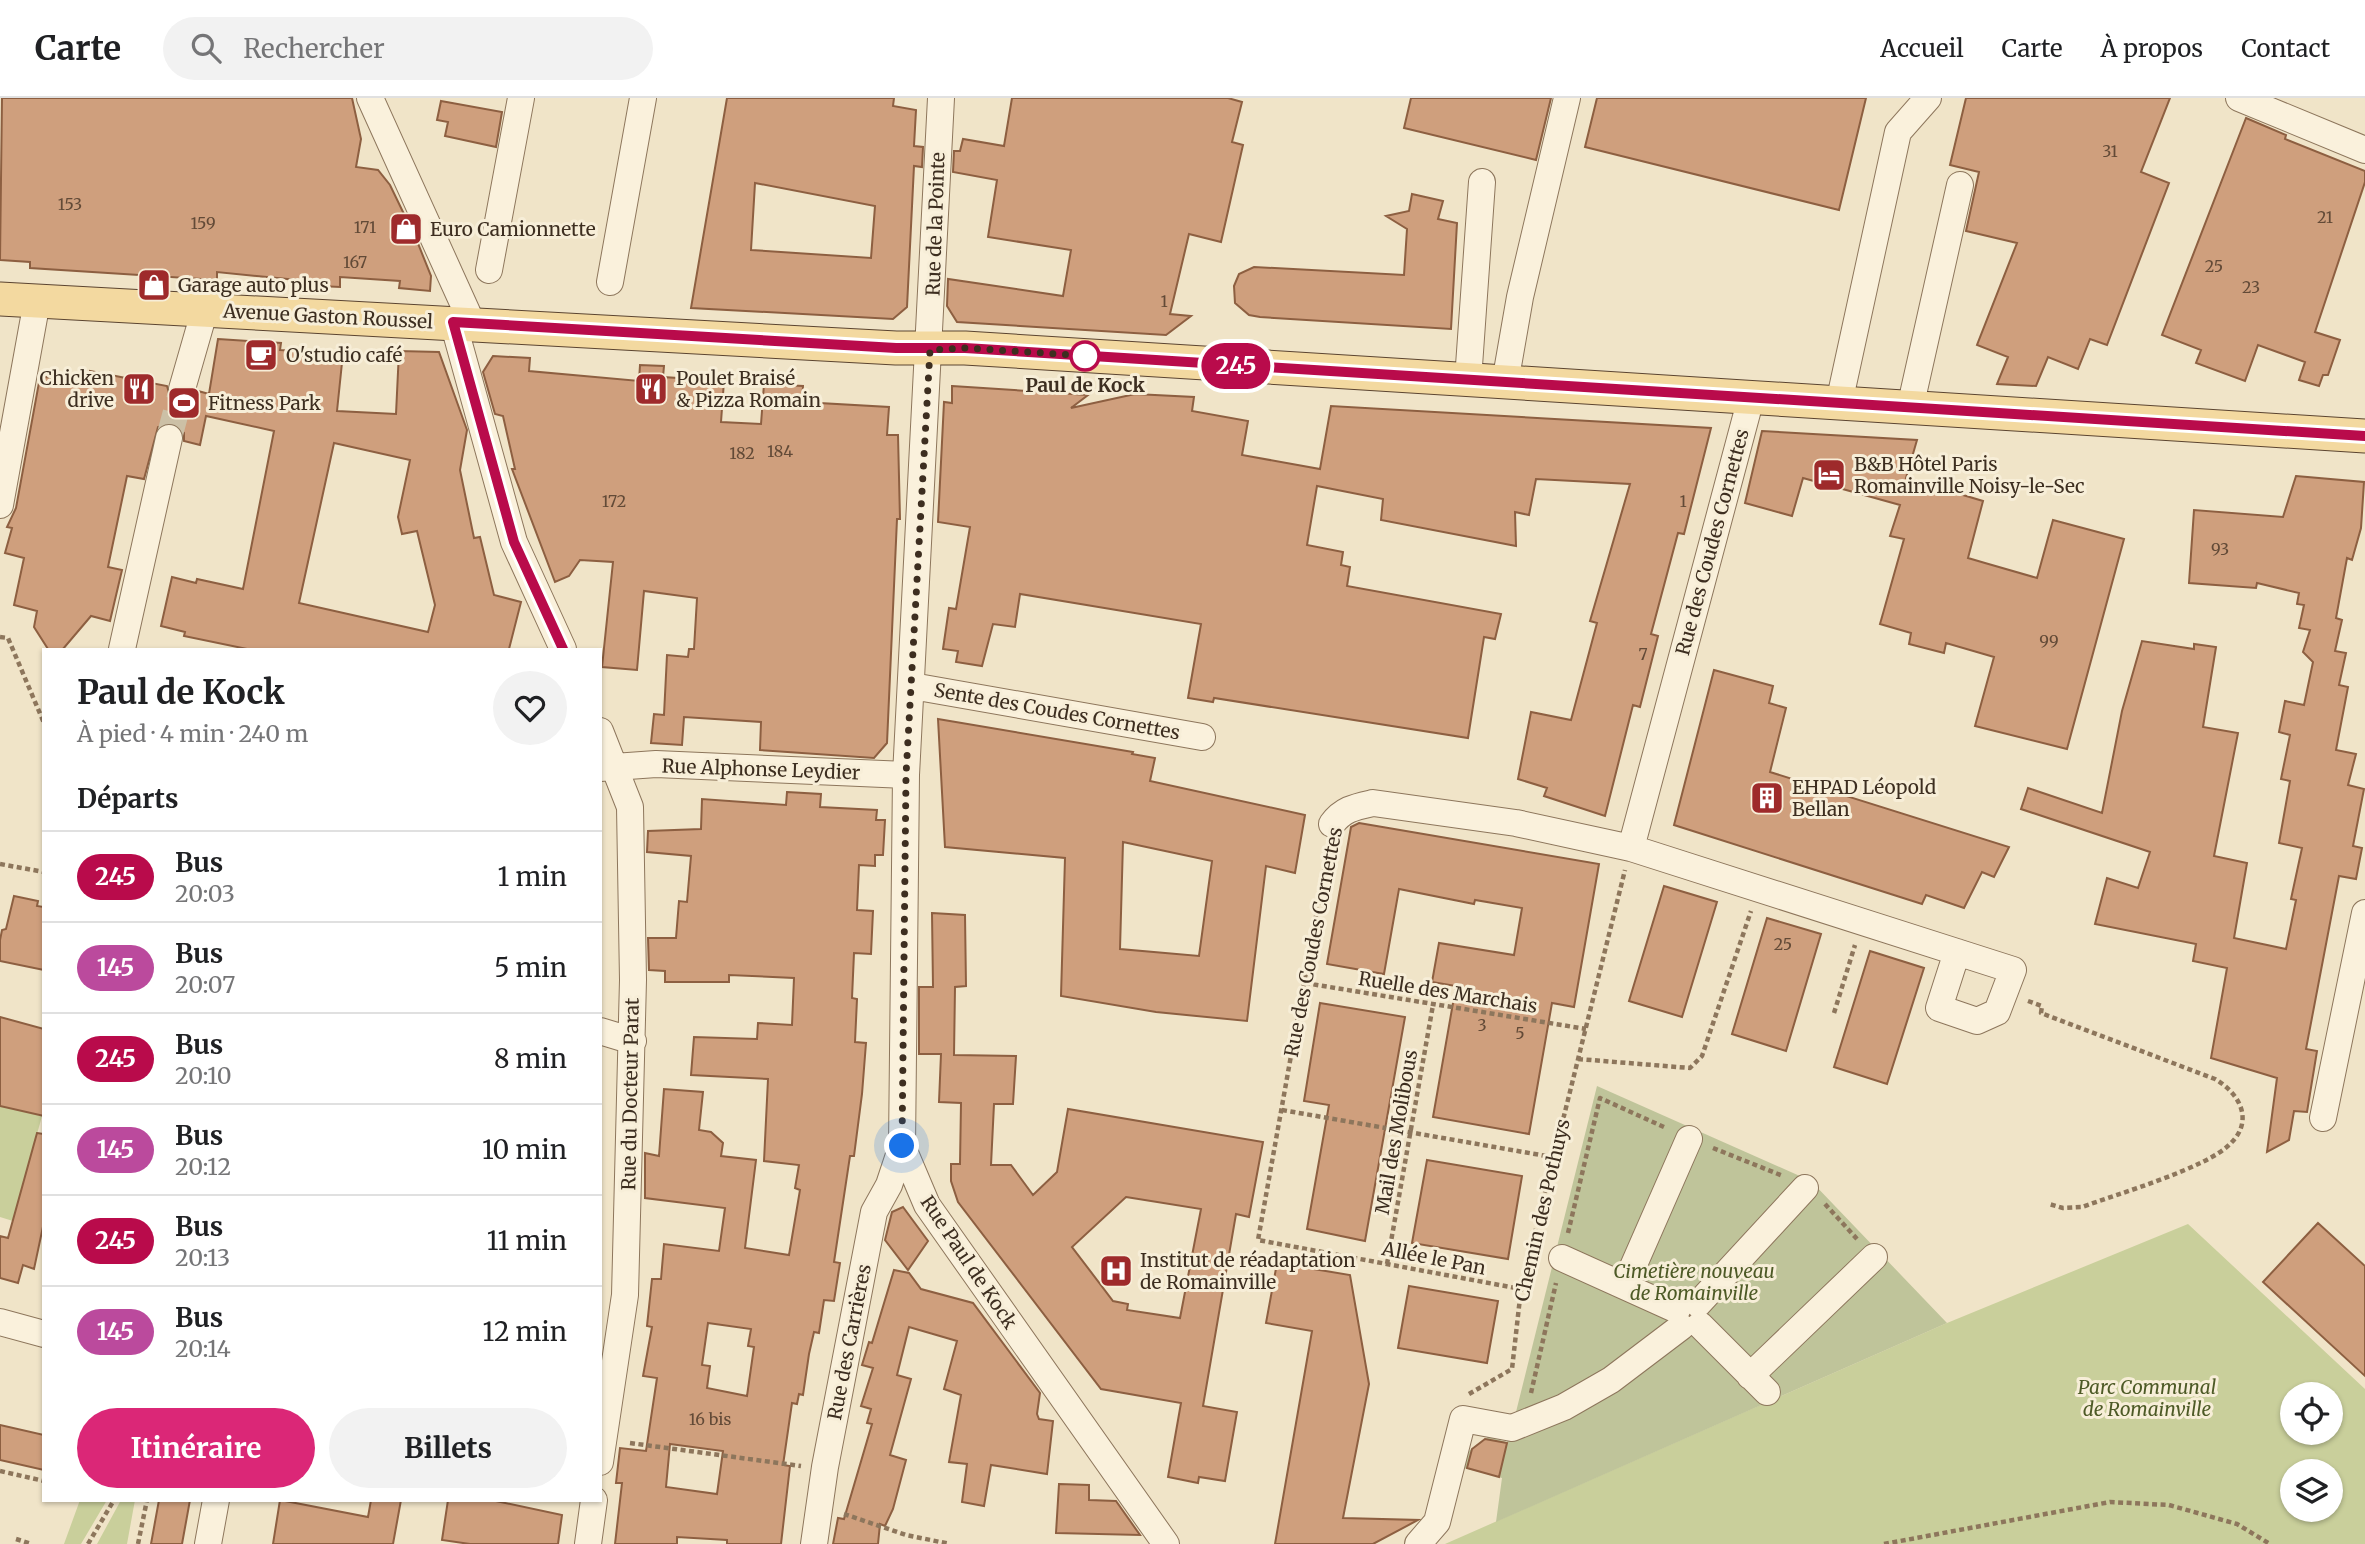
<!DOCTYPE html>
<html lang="fr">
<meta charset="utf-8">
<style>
:root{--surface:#fff;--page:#f2f2f2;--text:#202124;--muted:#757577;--line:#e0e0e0;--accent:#db2777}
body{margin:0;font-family:Merriweather,serif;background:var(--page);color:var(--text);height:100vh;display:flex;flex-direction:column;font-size:26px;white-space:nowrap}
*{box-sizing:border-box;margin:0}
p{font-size:23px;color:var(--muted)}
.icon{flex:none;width:38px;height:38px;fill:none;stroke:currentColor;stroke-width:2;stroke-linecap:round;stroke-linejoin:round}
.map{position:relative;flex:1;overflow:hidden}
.drawer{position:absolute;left:42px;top:550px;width:560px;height:854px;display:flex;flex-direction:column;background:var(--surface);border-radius:0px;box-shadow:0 2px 5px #0004}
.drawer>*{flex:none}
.badge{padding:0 14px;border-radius:23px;font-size:24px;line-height:46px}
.tools{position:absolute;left:2280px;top:1284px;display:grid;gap:14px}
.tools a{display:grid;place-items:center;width:63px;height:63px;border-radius:50%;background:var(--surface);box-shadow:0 2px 5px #0004;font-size:35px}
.you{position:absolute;width:35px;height:35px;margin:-18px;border:5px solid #fff;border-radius:50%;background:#1a73e8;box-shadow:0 0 0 10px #1a73e833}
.map>.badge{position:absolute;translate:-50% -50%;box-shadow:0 0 0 4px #fff}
h2{padding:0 35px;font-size:26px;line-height:63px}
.round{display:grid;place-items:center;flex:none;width:74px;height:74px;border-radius:37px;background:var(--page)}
.head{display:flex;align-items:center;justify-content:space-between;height:119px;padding:0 35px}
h1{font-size:33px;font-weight:700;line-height:52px}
.button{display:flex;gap:14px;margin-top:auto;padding:14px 35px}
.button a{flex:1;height:80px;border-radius:42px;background:var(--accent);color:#fff;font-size:28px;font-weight:700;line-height:80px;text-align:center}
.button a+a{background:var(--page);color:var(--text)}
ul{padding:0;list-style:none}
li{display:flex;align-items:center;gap:21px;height:91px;padding:0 35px;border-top:2px solid var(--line)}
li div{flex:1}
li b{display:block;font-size:26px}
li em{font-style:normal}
li .badge{min-width:77px;font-weight:700;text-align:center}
header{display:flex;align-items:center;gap:42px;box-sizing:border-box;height:98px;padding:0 35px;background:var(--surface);border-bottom:2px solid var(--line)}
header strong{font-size:33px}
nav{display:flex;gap:38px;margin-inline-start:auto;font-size:24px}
.search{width:490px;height:63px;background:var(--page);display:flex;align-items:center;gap:18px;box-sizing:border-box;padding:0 24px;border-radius:38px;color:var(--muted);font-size:26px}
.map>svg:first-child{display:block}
</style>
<header>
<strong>Carte</strong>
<div class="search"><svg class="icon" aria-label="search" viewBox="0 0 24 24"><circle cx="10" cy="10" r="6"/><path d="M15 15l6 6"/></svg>Rechercher</div>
<nav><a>Accueil</a><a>Carte</a><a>À propos</a><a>Contact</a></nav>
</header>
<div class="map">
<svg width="2365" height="1446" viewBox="0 0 2365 1446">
<rect width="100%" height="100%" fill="#f0e4c8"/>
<!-- green -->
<path fill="#c9cf9b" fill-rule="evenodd" d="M0 1008 42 1018 13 1123 0 1119Z
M2188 1126 2365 1291V1446H1445L1947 1225ZM2292 1297H2331V1335H2292ZM2292 1374H2331V1412H2292Z
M80 1402H107L81 1446H64Z
M121 1402H135L127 1446H97Z"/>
<!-- cemetery -->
<path fill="#bfc49a" d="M1597 988 1811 1083 1947 1225 1496 1424 1502 1380 1464 1370 1469 1353 1488 1339 1507 1344 1512 1330Z"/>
<!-- building -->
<path fill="#cf9f7d" stroke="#8d5f41" stroke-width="2" fill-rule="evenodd" d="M2 0H352L361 41 356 69 378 72 390 87 417 143 431 178 430 193 399 190 400 183 340 179V189L319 188 306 187 307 183 217 174V182L30 170V164L0 162Z
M727 0H894L893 8 916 12 914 48 923 49 922 69 914 68 907 209 893 221 691 210ZM755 85 875 108 871 160 751 152Z
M1012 0H1228L1242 4 1232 44 1243 47 1221 144 1189 136 1170 216 1191 218 1166 237 957 224 947 208 948 181 1063 198 1071 152 988 139 997 82 953 74 954 53H960L963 41 1004 48Z
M1411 0H1551L1536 62 1404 30Z
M1597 0H1866L1839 112 1585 49Z
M1966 0H2170L2141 74 2169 85 2107 247 2090 241 2078 271 2048 259 2036 288 1997 286 2008 259 1977 247 2017 145 1966 133 1979 74 1950 67Z
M441 3 502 14 496 49 445 38 448 24 437 22Z
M2246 20 2286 37 2285 41 2365 73V84L2315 234 2340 242 2328 277H2323L2319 288 2299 282 2305 264 2258 247 2245 283 2196 265 2201 252 2162 237Z
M1412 96 1443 103 1438 121 1457 125 1451 231 1260 219 1249 217 1235 205 1234 188 1239 176 1254 169 1404 177 1407 131 1386 118 1409 113Z
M218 241 281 245 280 252 343 255 337 313 396 316 399 253 439 254 467 332 460 372 474 440 480 439 494 497 521 504 509 551H247L184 538 185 534 161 528 172 479 196 485 197 481 243 491 274 333 206 318 200 347 184 343V335L173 325 158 329 144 381 127 378 108 469 122 472 110 523 91 518 63 551H48L34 529 37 513 14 507 24 460 5 455 12 430 7 429 16 410 40 279 89 280 90 273 167 288 171 302 185 306 193 302 198 293 209 296ZM334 345 410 362 398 419 402 436 417 433 435 507 428 534 299 505Z
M493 258 530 260 529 273 639 283 640 267 664 268 663 279 724 283 721 324 761 326 764 286 803 288 802 304 889 309 887 337H898L900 421H897L887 645 874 660 760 652 761 624 684 619 682 647 651 645 654 616 664 617 667 557 688 559 689 551H694L697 500 644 493 637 572 602 569 613 464 580 462 569 478 555 484 512 371H515L503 318 495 316 483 274Z
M952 288 1088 297 1071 310 1135 296 1194 299 1192 313 1248 323 1242 357 1320 371 1331 308 1711 330 1684 436 1678 435 1651 536 1658 538 1640 609 1633 607 1605 718 1544 698 1547 690 1518 681 1531 614 1571 622 1597 525 1590 523 1630 386 1536 381 1529 417 1515 414 1516 448 1381 422 1383 401 1317 388 1307 447 1343 454 1341 467 1350 469 1347 488 1501 516 1495 541 1484 539 1468 640 1214 600 1213 604 1188 600 1201 526 1020 496 1015 529 993 526 982 568 956 564 958 553 943 551 949 510 956 511 970 429 938 424 944 304 952 305Z
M1762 333 1917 342 1906 380 1983 403 1968 460 1985 465 2037 480 2053 422 2124 441 2067 651 1975 628 1994 559 1946 545 1944 555 1909 546 1911 535 1880 526 1904 441 1890 438 1900 407 1803 380 1792 418 1745 405Z
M2296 378 2364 384 2361 430 2352 462 2347 460 2336 520 2342 522 2335 553 2346 555 2339 587 2348 589 2336 652 2356 656 2348 687 2364 691 2353 748 2362 750 2356 781 2339 778 2306 951 2317 953 2307 1014 2294 1013 2289 1042 2267 1054 2277 980 2211 960 2227 870 2193 863 2196 846 2095 826 2107 780 2138 790 2150 754 2021 711 2028 690 2102 715 2122 613 2142 543 2194 551V546L2216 549 2203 629 2238 635 2214 758 2247 765 2234 840 2286 851 2296 802 2291 801 2302 750 2279 745 2290 683 2281 681 2290 637 2279 634 2285 603 2304 607 2313 564 2303 554 2310 532 2299 530 2304 507 2297 506 2299 495 2257 485 2256 490 2189 485 2194 412 2283 419Z
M1714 572 1773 588 1769 605 1786 610 1770 674 2009 749 1994 779 1982 774 1964 810 1926 797 1922 806 1674 727Z
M938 621 1133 654 1132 656 1155 660 1150 683 1305 717 1295 775 1266 768 1247 923 1156 914 1061 898 1065 760 945 749ZM1123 744 1212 763 1199 858 1120 851Z
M787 694 821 696 820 709 877 712 876 722H885L883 757H875V768L859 767 857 812 873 813 871 856 854 855 852 900 857 901 855 944 866 945 862 996 854 1058H850L834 1164 840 1165 834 1203 824 1202 819 1235 814 1234 809 1256 803 1297 799 1296 797 1306 792 1305 783 1367 790 1368 781 1446H727V1442L677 1439V1446H615L622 1385H616L620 1350 646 1353 657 1280 643 1278 652 1229 647 1228 652 1181H661L664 1146 719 1153 725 1110 645 1100V1055L659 1058 664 991 703 994 699 1032 711 1034 723 1045 721 1058 756 1062 745 1150 789 1157 800 1092 795 1090 799 1067 764 1063 768 981 691 977 694 939 757 941 758 925 792 927 794 880 729 877V884H665V873L649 872 648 840H676L679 803 687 804 691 758 647 754 648 733 701 731 702 701 786 707ZM708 1225 751 1231 748 1248 754 1249 747 1298 707 1290 710 1268 702 1267ZM670 1346 723 1353 717 1396 666 1389Z
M1359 725 1599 766 1574 909 1552 905 1529 1036 1433 1019 1456 888 1432 884 1439 845 1514 857 1522 810 1475 802 1474 806 1399 791 1384 876 1327 866 1351 729Z
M1664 788 1717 804 1682 919 1629 903Z
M14 798 38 803 37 808 44 809V872L0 863V842L2 832 6 831Z
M932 815 965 817 966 888 955 889 954 957 1016 958 1013 1006H994L991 1067H1011L1033 1097 1057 1074 1068 1011 1263 1044 1249 1119 1236 1116 1203 1308 1237 1314 1225 1383 1199 1379 1198 1385 1168 1379 1181 1305 1101 1291 958 1104 951 1083V1066H960L961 1005 939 1004 941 956H919V889H933ZM1126 1099 1201 1111 1180 1220 1127 1212 1128 1206 1113 1203 1072 1149Z
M1767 820 1821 836 1786 953 1732 936Z
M1870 853 1924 870 1887 986 1834 969Z
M1320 905 1405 919 1365 1143 1307 1131 1329 1007 1304 1003Z
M0 919 44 931V1018L0 1008Z
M37 1035 44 1036V1124L34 1171 23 1167 18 1185 0 1180V1138L8 1140Z
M1427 1062 1522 1078 1508 1161 1412 1145Z
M903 1109 928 1143 908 1172 885 1142 892 1114Z
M2318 1125 2365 1168V1278L2263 1184Z
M1277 1165 1350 1177 1369 1286 1343 1420 1418 1422 1373 1446H1275L1312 1233 1266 1225Z
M894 1172 909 1175 921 1191 973 1205 1040 1295 1037 1316 1039 1321 1053 1323 1047 1376 991 1367 984 1408 962 1404 967 1366 949 1364 961 1297 944 1291 957 1243 909 1229 897 1277 911 1281 890 1357 906 1362 893 1411 885 1428 880 1426 878 1446H833L838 1420 844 1421 872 1326 867 1325 871 1311 861 1308 873 1270 862 1267 869 1244 872 1245Z
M1409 1188 1498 1203 1487 1265 1398 1250Z
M0 1327 44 1337V1372L0 1362Z
M1485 1341 1507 1345 1499 1379 1467 1370 1472 1351Z
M1059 1386 1089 1387V1402L1116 1403 1140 1437 1056 1435Z
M159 1402H190L182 1446H151Z
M280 1402 368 1419 371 1402H401L393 1446H273Z
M448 1402H491L562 1417 558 1446H470L442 1442Z"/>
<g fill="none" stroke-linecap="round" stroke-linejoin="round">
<!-- minor-tunnel -->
<path stroke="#ccc0a6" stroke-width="26" stroke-dasharray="26 13" stroke-linecap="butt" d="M169 340 182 291"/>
<defs>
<path id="minor" d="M370 0 472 225
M941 0 906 677 902 1048 927 1107 1166 1446
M2239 0 2365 52
M489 172 521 0
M610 184 643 0
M453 224 514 444 563 551
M1468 282 1482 84
M1505 285 1520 199 1567 0
M182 291 205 211
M1839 305 1898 34 1928 0
M1910 310 1960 87
M0 407 37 203
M122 551 169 340
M912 588 1202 639
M600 633 630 709 633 882 625 1197 600 1364
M600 670 656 666 906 677
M1332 726C1343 711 1355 709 1373 705L1516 725 1631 750 2013 872 1997 914 1977 923 1939 910 1957 854
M1631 750 1751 300
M600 933 633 943
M2323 1020 2365 815
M1562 1160 1677 1212
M1625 1187 1689 1041
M1698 1206 1805 1090
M0 1224 44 1236
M1700 1227 1767 1294
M1750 1278 1874 1159
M208 1446 216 1402
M588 1446 594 1402
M814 1446 825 1369 874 1114 889 1087 902 1048
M1418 1446 1437 1424 1463 1321 1512 1330 1564 1309 1611 1282 1681 1229"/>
<path id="major" d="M0 201 896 250H965L2365 338"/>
</defs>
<!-- minor casing -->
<use href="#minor" stroke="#8d765c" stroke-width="28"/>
<!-- major casing -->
<use href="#major" stroke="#5b4430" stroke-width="35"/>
<!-- path -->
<path stroke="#8d765c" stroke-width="4.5" stroke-dasharray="5 3.5" stroke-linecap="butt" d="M0 539 8 540 44 625
M1328 751 1258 1142 1521 1191
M0 766 44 774
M1305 885 1586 931
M2028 903 2042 908 2041 915 2215 981C2239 995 2255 1022 2230 1046 2207 1070 2117 1096 2082 1109L2063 1110 2049 1106
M1834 915 1855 847
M1578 961 1690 970 1702 958 1751 813
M1282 1012 1552 1059
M1713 1050 1783 1078
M1825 1106 1857 1141
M1568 1135 1600 1000 1666 1030
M1387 1166 1433 907
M1531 1295 1556 1185
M1469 1296 1512 1271 1521 1191 1625 772
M630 1345 801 1368
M0 1373 44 1383
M844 1416 906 1437 950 1446
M16 1441 32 1446
M88 1446 114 1402
M138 1446 147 1402
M1884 1446 2110 1404 2169 1407 2237 1426 2270 1446"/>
<!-- minor -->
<use href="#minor" stroke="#faf1dc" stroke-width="26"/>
<!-- major -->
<use href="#major" stroke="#f3d9a0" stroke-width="33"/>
</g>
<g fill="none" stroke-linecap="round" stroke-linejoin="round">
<defs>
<path id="line" d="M563 551 514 444 453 224 896 250H965L2365 338"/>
</defs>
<!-- line casing -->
<use href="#line" stroke="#fff" stroke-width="16"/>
<!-- line -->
<use href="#line" stroke="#b90b4b" stroke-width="10"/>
<!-- walk -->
<path stroke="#3d2e20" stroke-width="7" stroke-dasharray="0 12.6" d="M902 1048 906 677 930 252 965 250 1089 258H1085"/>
</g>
<!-- icons -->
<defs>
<symbol id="shop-square" viewBox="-11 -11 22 22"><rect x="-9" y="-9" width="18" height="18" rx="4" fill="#9e2a2b" stroke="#f7eed8"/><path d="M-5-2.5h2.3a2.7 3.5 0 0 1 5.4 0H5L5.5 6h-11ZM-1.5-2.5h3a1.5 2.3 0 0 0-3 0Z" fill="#fff"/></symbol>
<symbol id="cafe-square" viewBox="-11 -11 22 22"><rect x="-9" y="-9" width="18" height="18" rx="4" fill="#9e2a2b" stroke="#f7eed8"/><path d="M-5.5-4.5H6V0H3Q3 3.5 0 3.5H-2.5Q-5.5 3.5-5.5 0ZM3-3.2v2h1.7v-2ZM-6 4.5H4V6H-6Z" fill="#fff"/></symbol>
<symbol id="restaurant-square" viewBox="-11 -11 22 22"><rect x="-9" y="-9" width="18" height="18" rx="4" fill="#9e2a2b" stroke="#f7eed8"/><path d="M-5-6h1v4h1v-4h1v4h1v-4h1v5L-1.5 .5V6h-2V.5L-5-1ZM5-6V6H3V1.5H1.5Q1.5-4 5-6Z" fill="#fff"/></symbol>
<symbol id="stadium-square" viewBox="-11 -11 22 22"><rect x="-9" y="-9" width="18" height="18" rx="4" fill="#9e2a2b" stroke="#f7eed8"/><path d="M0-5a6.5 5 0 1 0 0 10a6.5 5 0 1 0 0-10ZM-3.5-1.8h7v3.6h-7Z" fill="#fff"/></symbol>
<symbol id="hotel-square" viewBox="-11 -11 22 22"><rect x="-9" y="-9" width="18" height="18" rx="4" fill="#9e2a2b" stroke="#f7eed8"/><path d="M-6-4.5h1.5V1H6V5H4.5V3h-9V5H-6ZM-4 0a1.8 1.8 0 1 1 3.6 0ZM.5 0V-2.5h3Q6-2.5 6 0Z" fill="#fff"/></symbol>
<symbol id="building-square" viewBox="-11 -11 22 22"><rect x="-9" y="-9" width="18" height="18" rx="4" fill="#9e2a2b" stroke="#f7eed8"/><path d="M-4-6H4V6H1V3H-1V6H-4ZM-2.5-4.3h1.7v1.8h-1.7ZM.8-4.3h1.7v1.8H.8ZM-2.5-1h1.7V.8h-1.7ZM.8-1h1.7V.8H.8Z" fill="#fff"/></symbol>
<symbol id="hospital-square" viewBox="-11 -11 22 22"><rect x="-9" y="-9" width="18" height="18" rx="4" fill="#9e2a2b" stroke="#f7eed8"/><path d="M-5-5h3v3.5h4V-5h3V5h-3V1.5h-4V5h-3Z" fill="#fff"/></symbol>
</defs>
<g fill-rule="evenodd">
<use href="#shop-square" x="387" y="112" width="38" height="38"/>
<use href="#shop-square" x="135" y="168" width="38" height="38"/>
<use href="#cafe-square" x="242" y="238" width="38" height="38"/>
<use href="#restaurant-square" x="120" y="272" width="38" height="38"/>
<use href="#restaurant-square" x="632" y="272" width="38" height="38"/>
<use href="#stadium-square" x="165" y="286" width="38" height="38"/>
<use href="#hotel-square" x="1810" y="358" width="38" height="38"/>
<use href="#building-square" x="1748" y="681" width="38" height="38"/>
<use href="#hospital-square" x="1097" y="1154" width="38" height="38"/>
</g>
<!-- markers -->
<circle fill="#fff" stroke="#b90b4b" stroke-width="3.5" cx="1085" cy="258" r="14"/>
<g text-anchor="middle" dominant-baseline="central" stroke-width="6" stroke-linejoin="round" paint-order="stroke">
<!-- number labels -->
<g font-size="16" fill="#624a37">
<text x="2110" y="53">31</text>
<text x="70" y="106">153</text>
<text x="2325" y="119">21</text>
<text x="203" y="125">159</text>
<text x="365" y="129">171</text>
<text x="355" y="164">167</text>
<text x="2214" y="168">25</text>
<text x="2251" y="189">23</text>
<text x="1164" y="203">1</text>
<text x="780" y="353">184</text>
<text x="742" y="355">182</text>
<text x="614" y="403">172</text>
<text x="1683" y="403">1</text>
<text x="2220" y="451">93</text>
<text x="2049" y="543">99</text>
<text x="1643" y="556">7</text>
<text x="1783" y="846">25</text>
<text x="1482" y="927">3</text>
<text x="1520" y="935">5</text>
<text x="710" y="1321">16 bis</text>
</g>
<!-- street labels -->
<g font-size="19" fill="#3d2e20" stroke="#f7eed8">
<text transform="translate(935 126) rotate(-88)">Rue de la Pointe</text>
<text transform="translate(328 218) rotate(3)">Avenue Gaston Roussel</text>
<text transform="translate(1712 444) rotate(-75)">Rue des Coudes Cornettes</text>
<text transform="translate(1057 613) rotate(10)">Sente des Coudes Cornettes</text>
<text transform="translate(761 671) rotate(2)">Rue Alphonse Leydier</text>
<text transform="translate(1313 844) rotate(-79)">Rue des Coudes Cornettes</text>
<text transform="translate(1448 894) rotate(9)">Ruelle des Marchais</text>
<text transform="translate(630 996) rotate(-89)">Rue du Docteur Parat</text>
<text transform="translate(1396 1034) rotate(-80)">Mail des Molibous</text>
<text transform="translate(1542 1112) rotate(-77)">Chemin des Pothuys</text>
<text transform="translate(1434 1160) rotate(11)">Allée le Pan</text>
<text transform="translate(969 1164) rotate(56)">Rue Paul de Kock</text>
<text transform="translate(849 1244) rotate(-79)">Rue des Carrières</text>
</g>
<!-- poi labels -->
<g font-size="19" fill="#3d2e20" stroke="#f7eed8" text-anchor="start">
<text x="430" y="131">Euro Camionnette</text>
<text x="178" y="187">Garage auto plus</text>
<text x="286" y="257">O'studio café</text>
<text x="114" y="280" text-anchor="end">Chicken<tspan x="114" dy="22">drive</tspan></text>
<text x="676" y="280">Poulet Braisé<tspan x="676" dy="22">&amp; Pizza Romain</tspan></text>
<text x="208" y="305">Fitness Park</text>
<text x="1854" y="366">B&amp;B Hôtel Paris<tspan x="1854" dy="22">Romainville Noisy-le-Sec</tspan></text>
<text x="1792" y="689">EHPAD Léopold<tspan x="1792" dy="22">Bellan</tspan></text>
<text x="1140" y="1162">Institut de réadaptation<tspan x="1140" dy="22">de Romainville</tspan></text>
</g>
<!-- stop labels -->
<g font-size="19" font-weight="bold" fill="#3d2e20" stroke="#f7eed8">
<text x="1085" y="287">Paul de Kock</text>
</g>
<!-- park labels -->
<g font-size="19" font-style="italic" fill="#4d5a26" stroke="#f7eed8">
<text x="1694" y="1173">Cimetière nouveau<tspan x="1694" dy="22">de Romainville</tspan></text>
<text x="2147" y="1289">Parc Communal<tspan x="2147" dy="22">de Romainville</tspan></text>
</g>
</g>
</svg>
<div class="tools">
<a><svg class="icon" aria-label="locate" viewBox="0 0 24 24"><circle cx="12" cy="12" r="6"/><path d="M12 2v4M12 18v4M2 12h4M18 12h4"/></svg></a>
<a><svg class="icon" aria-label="layers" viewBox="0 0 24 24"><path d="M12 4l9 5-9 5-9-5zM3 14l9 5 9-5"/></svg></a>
</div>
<div class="you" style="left:902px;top:1048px"></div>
<b class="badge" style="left:1236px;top:268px;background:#b90b4b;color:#fff">245</b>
<section class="drawer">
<div class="head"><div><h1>Paul de Kock</h1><p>À pied · 4 min · 240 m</p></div><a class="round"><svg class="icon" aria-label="heart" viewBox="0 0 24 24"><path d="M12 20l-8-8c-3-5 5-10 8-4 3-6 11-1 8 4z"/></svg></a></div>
<h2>Départs</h2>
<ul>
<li><span class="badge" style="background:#b90b4b;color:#fff">245</span><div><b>Bus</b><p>20:03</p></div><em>1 min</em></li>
<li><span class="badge" style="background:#bb4a9d;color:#fff">145</span><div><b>Bus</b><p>20:07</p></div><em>5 min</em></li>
<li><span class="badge" style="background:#b90b4b;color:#fff">245</span><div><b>Bus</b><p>20:10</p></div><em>8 min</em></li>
<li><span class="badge" style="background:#bb4a9d;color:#fff">145</span><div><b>Bus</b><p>20:12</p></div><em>10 min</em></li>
<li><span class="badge" style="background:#b90b4b;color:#fff">245</span><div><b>Bus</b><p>20:13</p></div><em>11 min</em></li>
<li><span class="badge" style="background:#bb4a9d;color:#fff">145</span><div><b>Bus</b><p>20:14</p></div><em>12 min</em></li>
</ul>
<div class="button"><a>Itinéraire</a><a>Billets</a></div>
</section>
</div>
